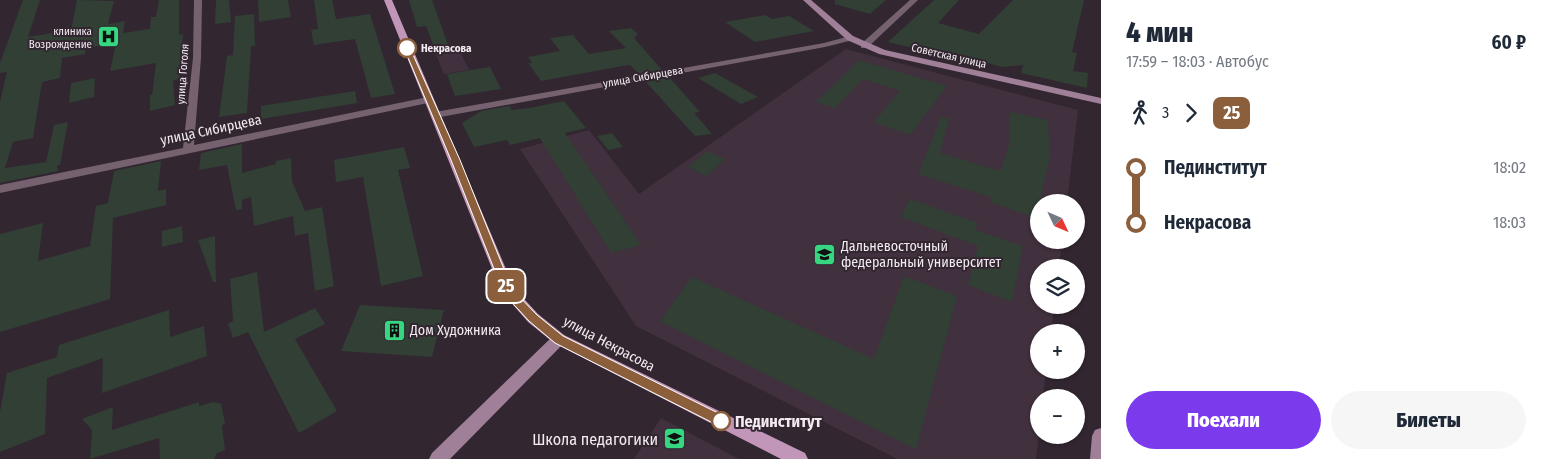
<!DOCTYPE html>
<html lang="ru">
<meta charset="utf-8">
<style>
:root{--surface:#fff;--page:#f6f6f7;--text:#1f2937;--muted:#747a83;--accent:#7c3aed}
body{margin:0;font-family:"Fira Sans Condensed",sans-serif;background:var(--page);color:var(--text);height:100vh;display:flex;flex-direction:column;font-size:19px;white-space:nowrap}
*{box-sizing:border-box;margin:0}
p{font-size:16px;color:var(--muted)}
.icon{flex:none;width:28px;height:28px;fill:none;stroke:currentColor;stroke-width:2;stroke-linecap:round;stroke-linejoin:round}
.map{position:relative;flex:1;overflow:hidden}
.drawer{display:flex;flex-direction:column;background:var(--surface);width:450px}
.drawer>*{flex:none}
.badge{padding:0 10px;border-radius:8px;font-size:18px;line-height:32px}
.needle{width:32px;rotate:134deg}
.tools{position:absolute;left:1030px;top:194px;display:grid;gap:10px}
.tools a{display:grid;place-items:center;width:55px;height:55px;border-radius:50%;background:var(--surface);box-shadow:0 1px 4px #0004;font-size:25px}
.map>.badge{position:absolute;translate:-50% -50%;box-shadow:0 0 0 2px #fff}
.legs{display:flex;align-items:center;gap:8px;height:55px;padding:0 25px;font-size:16px}
.legs p{margin-inline-start:auto}
.head{display:flex;align-items:center;justify-content:space-between;height:85px;padding:0 25px}
h1{font-size:28px;font-weight:800;line-height:38px}
.action{display:flex;gap:10px;margin-top:auto;padding:10px 25px}
.action a{flex:1;height:58px;border-radius:30px;background:var(--accent);color:#fff;font-size:20px;font-weight:800;line-height:58px;text-align:center}
.action a+a{background:var(--page);color:var(--text)}
ul{padding:0 25px;list-style:none}
li{display:flex;align-items:center;gap:18px;height:55px;font-size:19px}
li i{display:grid;place-items:center;width:8px;height:100%;margin:0 6px;background:currentColor}
li i::after{content:'';width:12px;height:12px;margin:-6px;border:4px solid;border-radius:50%;background:var(--surface)}
li p{margin-inline-start:auto}
li:first-child i{background:linear-gradient(#0000 50%,currentColor 0)}
li:last-child i{background:linear-gradient(currentColor 50%,#0000 0)}
main{display:flex;flex:1;min-height:0}
.map>svg:first-child{display:block}
</style>
<main>
<div class="map">
<svg width="1101" height="459" viewBox="0 0 1101 459">
<rect width="100%" height="100%" fill="#322630"/>
<!-- built -->
<path fill="#41303e" d="M459 49 469 70 444 74 435 52Z
M846 49 1078 110 1067 202H1039V240H1062L1059 267 1039 268V305H1054L1051 332H1039V370H1046L1043 397 1039 398V433L1036 459H897L636 326 520 149 589 130 639 194Z
M661 418 739 459H634Z"/>
<!-- building -->
<path fill="#313f35" d="M23 0H40L28 37 71 30 77 0 114 1 108 24 125 21 123 33 150 29 151 17H156L159 0H179V35L183 34 180 79 173 80 175 105 150 111V95H152L156 63 110 71 116 43 86 48 85 54 62 58 60 78 42 82 33 138 13 142 5 168 46 162 54 125 68 122 60 165H57L58 171 0 183V102L7 72 0 73V63Z
M216 0H229L231 22 215 24Z
M258 0H288L291 17 259 22Z
M314 0H332L336 19 370 14 395 94 371 98 355 39 314 45 311 30 318 29Z
M409 0H432L448 45 434 47 426 26 417 27Z
M835 0H886L870 14 835 4Z
M934 0H959L938 23 979 34 1013 0H1084L1072 52 1077 53 1073 71 1088 73 1087 88 1021 73 1023 65 1001 67 985 62 984 65 888 42Z
M254 14 255 46H251L247 113 219 117 227 56 233 55 235 16Z
M765 15 772 19 789 16 814 31 755 42 725 22Z
M631 28 638 34 634 38 662 70 639 74 630 65H628L541 81 528 63H532L528 57 560 51 550 38 573 35 589 54 626 48 609 31Z
M859 60 947 86 910 135 874 122 900 91 863 79 835 108 816 102Z
M490 67 501 89 455 96 447 74Z
M715 73 758 97 741 104 698 78Z
M669 77 700 112 694 113 712 134 695 136 646 82Z
M95 78 94 97 69 103 71 83Z
M355 91 357 103 261 119V106Z
M564 101 586 128 565 133 641 245 611 253 540 138 510 145 507 140 474 147 462 123 481 111 510 106 511 110 529 108Z
M1010 112 1048 120 1050 157 1036 218 990 202 991 197 918 174 941 117 949 119 940 153 1000 171 1009 145Z
M612 133 623 147 608 150 597 136Z
M242 144V173L276 164V161L291 158 292 181 305 211 322 207 334 286 315 291 308 233 295 236 293 216 254 226 251 197 242 200V209L236 210 227 165 199 170 201 153Z
M404 147 410 168 398 170 423 276 381 286 363 177 336 182 334 160Z
M707 151 725 159 707 176 688 167Z
M161 161 158 191 166 189V205L113 218 110 299 0 332V234L43 223 38 261 90 246 96 206 108 203 114 171Z
M910 199 978 223 975 230 1023 246 1012 302 968 285 978 246 901 217Z
M182 226 183 242 162 247V231Z
M215 236 216 282H213L198 240Z
M257 272 264 332 315 308 325 324 295 339 337 411 299 433 248 332 233 338 228 324 233 321 230 279Z
M904 276 957 296 916 449 660 321 692 277 874 359Z
M360 305 444 310 432 357 341 351Z
M169 310 170 337 204 326 207 356 102 393 103 358 47 378 45 434 0 452V412L7 373 57 357 59 345Z
M199 402V406L213 402 221 404 225 423 222 426 225 450 217 453 214 459H160L159 438 90 459 92 430 82 419 113 407 112 430Z"/>
<g fill="none" stroke-linecap="round" stroke-linejoin="round">
<!-- street -->
<path fill="#766171" fill-rule="evenodd" d="M194 0H202L201 58 194 145 428 97 433 100 428 103 0 193V185L183 148 193 58Z
M910 0H918L867 48H861V44Z
M850 36H853V40L825 47 435 118 430 115 435 112 824 43Z"/>
<!-- secondary -->
<path fill="#a07f99" fill-rule="evenodd" d="M803 0H811L853 36 885 50 1101 98V104L879 54 847 40Z
M559 333 564 335 567 339 564 343 450 459H429L432 453 554 335Z
M1101 428V459H1090L1092 436 1095 430Z"/>
<!-- primary -->
<path fill="#c196b8" fill-rule="evenodd" d="M384 0H392L514 288 538 314 564 335 805 453 808 459H781L554 343 528 322 501 291Z"/>
</g>
<!-- line-1 -->
<path fill="#8b5e3c" stroke="#fff" d="M407 46 410 48 460 160 512 289 537 315 563 336 726 417 728 421 726 425 721 427 717 425 555 343 529 321 504 294 451 160 404 48Z"/>
<!-- icons -->
<defs>
<symbol id="hospital-square" viewBox="-11 -11 22 22"><rect x="-9" y="-9" width="18" height="18" rx="4" fill="#35d881" stroke="#322630"/><path d="M-5-5h3v3.5h4V-5h3V5h-3V1.5h-4V5h-3Z" fill="#111"/></symbol>
<symbol id="university-square" viewBox="-11 -11 22 22"><rect x="-9" y="-9" width="18" height="18" rx="4" fill="#35d881" stroke="#322630"/><path d="M0-5L7-2L0 1L-7-2ZM-4 1L0 2.5L4 1V4Q0 6-4 4Z" fill="#111"/></symbol>
<symbol id="building-square" viewBox="-11 -11 22 22"><rect x="-9" y="-9" width="18" height="18" rx="4" fill="#35d881" stroke="#322630"/><path d="M-4-6H4V6H1V3H-1V6H-4ZM-2.5-4.3h1.7v1.8h-1.7ZM.8-4.3h1.7v1.8H.8ZM-2.5-1h1.7V.8h-1.7ZM.8-1h1.7V.8H.8Z" fill="#111"/></symbol>
</defs>
<g fill-rule="evenodd">
<use href="#hospital-square" x="96" y="24" width="25" height="25"/>
<use href="#university-square" x="812" y="242" width="25" height="25"/>
<use href="#building-square" x="382" y="318" width="25" height="25"/>
<use href="#university-square" x="662" y="426" width="25" height="25"/>
</g>
<!-- markers -->
<g fill="#fff" stroke="#8b5e3c" stroke-width="2.5">
<circle cx="407" cy="48" r="9"/>
<circle cx="721" cy="421" r="9"/>
</g>
<g text-anchor="middle" dominant-baseline="central" stroke-width="4" stroke-linejoin="round" paint-order="stroke">
<!-- far-poi labels -->
<g font-size="11" fill="#f3ebf1" stroke="#322630" text-anchor="end">
<text x="92" y="31">клиника<tspan x="92" dy="13">Возрождение</tspan></text>
</g>
<!-- far-stop labels -->
<g font-size="11" font-weight="bold" fill="#f3ebf1" stroke="#322630" text-anchor="start">
<text x="421" y="48">Некрасова</text>
</g>
<!-- far-street labels -->
<g font-size="11" fill="#f3ebf1" stroke="#322630">
<text transform="translate(949 56) rotate(13)">Советская улица</text>
<text transform="translate(183 74) rotate(-86)">улица Гоголя</text>
<text transform="translate(643 77) rotate(-10)">улица Сибирцева</text>
</g>
<!-- street labels -->
<g font-size="14" fill="#f3ebf1" stroke="#322630">
<text transform="translate(211 130) rotate(-12)">улица Сибирцева</text>
<text transform="translate(609 344) rotate(28)">улица Некрасова</text>
</g>
<!-- poi labels -->
<g font-size="14" fill="#f3ebf1" stroke="#322630" text-anchor="start">
<text x="841" y="246">Дальневосточный<tspan x="841" dy="16">федеральный университет</tspan></text>
<text x="410" y="330">Дом Художника</text>
</g>
<!-- near-stop labels -->
<g font-size="16" font-weight="bold" fill="#f3ebf1" stroke="#322630" text-anchor="start">
<text x="735" y="421">Пединститут</text>
</g>
<!-- near-poi labels -->
<g font-size="16" fill="#f3ebf1" stroke="#322630" text-anchor="end">
<text x="658" y="439">Школа педагогики</text>
</g>
</g>
</svg>
<div class="tools">
<a><svg class="needle" viewBox="-14 -14 28 28"><path d="M0-13l5 13h-10z" fill="#e53935"/><path d="M0 13l5-13h-10z" fill="#747a83"/></svg></a>
<a><svg class="icon" aria-label="layers" viewBox="0 0 24 24"><path d="M12 4l9 5-9 5-9-5zM3 14l9 5 9-5"/></svg></a>
<a>+</a>
<a>−</a>
</div>
<b class="badge" style="left:506px;top:286px;background:#8b5e3c;color:#fff">25</b>
</div>
<section class="drawer">
<div class="head"><div><h1>4 мин</h1><p>17:59 – 18:03 · Автобус</p></div><b>60 ₽</b></div>
<div class="legs"><svg class="icon" aria-label="walk" viewBox="0 0 24 24"><circle cx="13" cy="4" r="2"/><path d="M13 8l-2 6 4 7M11 14l-3 7M7 12l3-4h3l4 4"/></svg>3<svg class="icon" aria-label="forward" viewBox="0 0 24 24"><path d="M9 5l7 7-7 7"/></svg><b class="badge" style="background:#8b5e3c;color:#fff">25</b></div>
<ul>
<li><i style="color:#8b5e3c"></i><b>Пединститут</b><p>18:02</p></li>
<li><i style="color:#8b5e3c"></i><b>Некрасова</b><p>18:03</p></li>
</ul>
<div class="action"><a>Поехали</a><a>Билеты</a></div>
</section>
</main>
